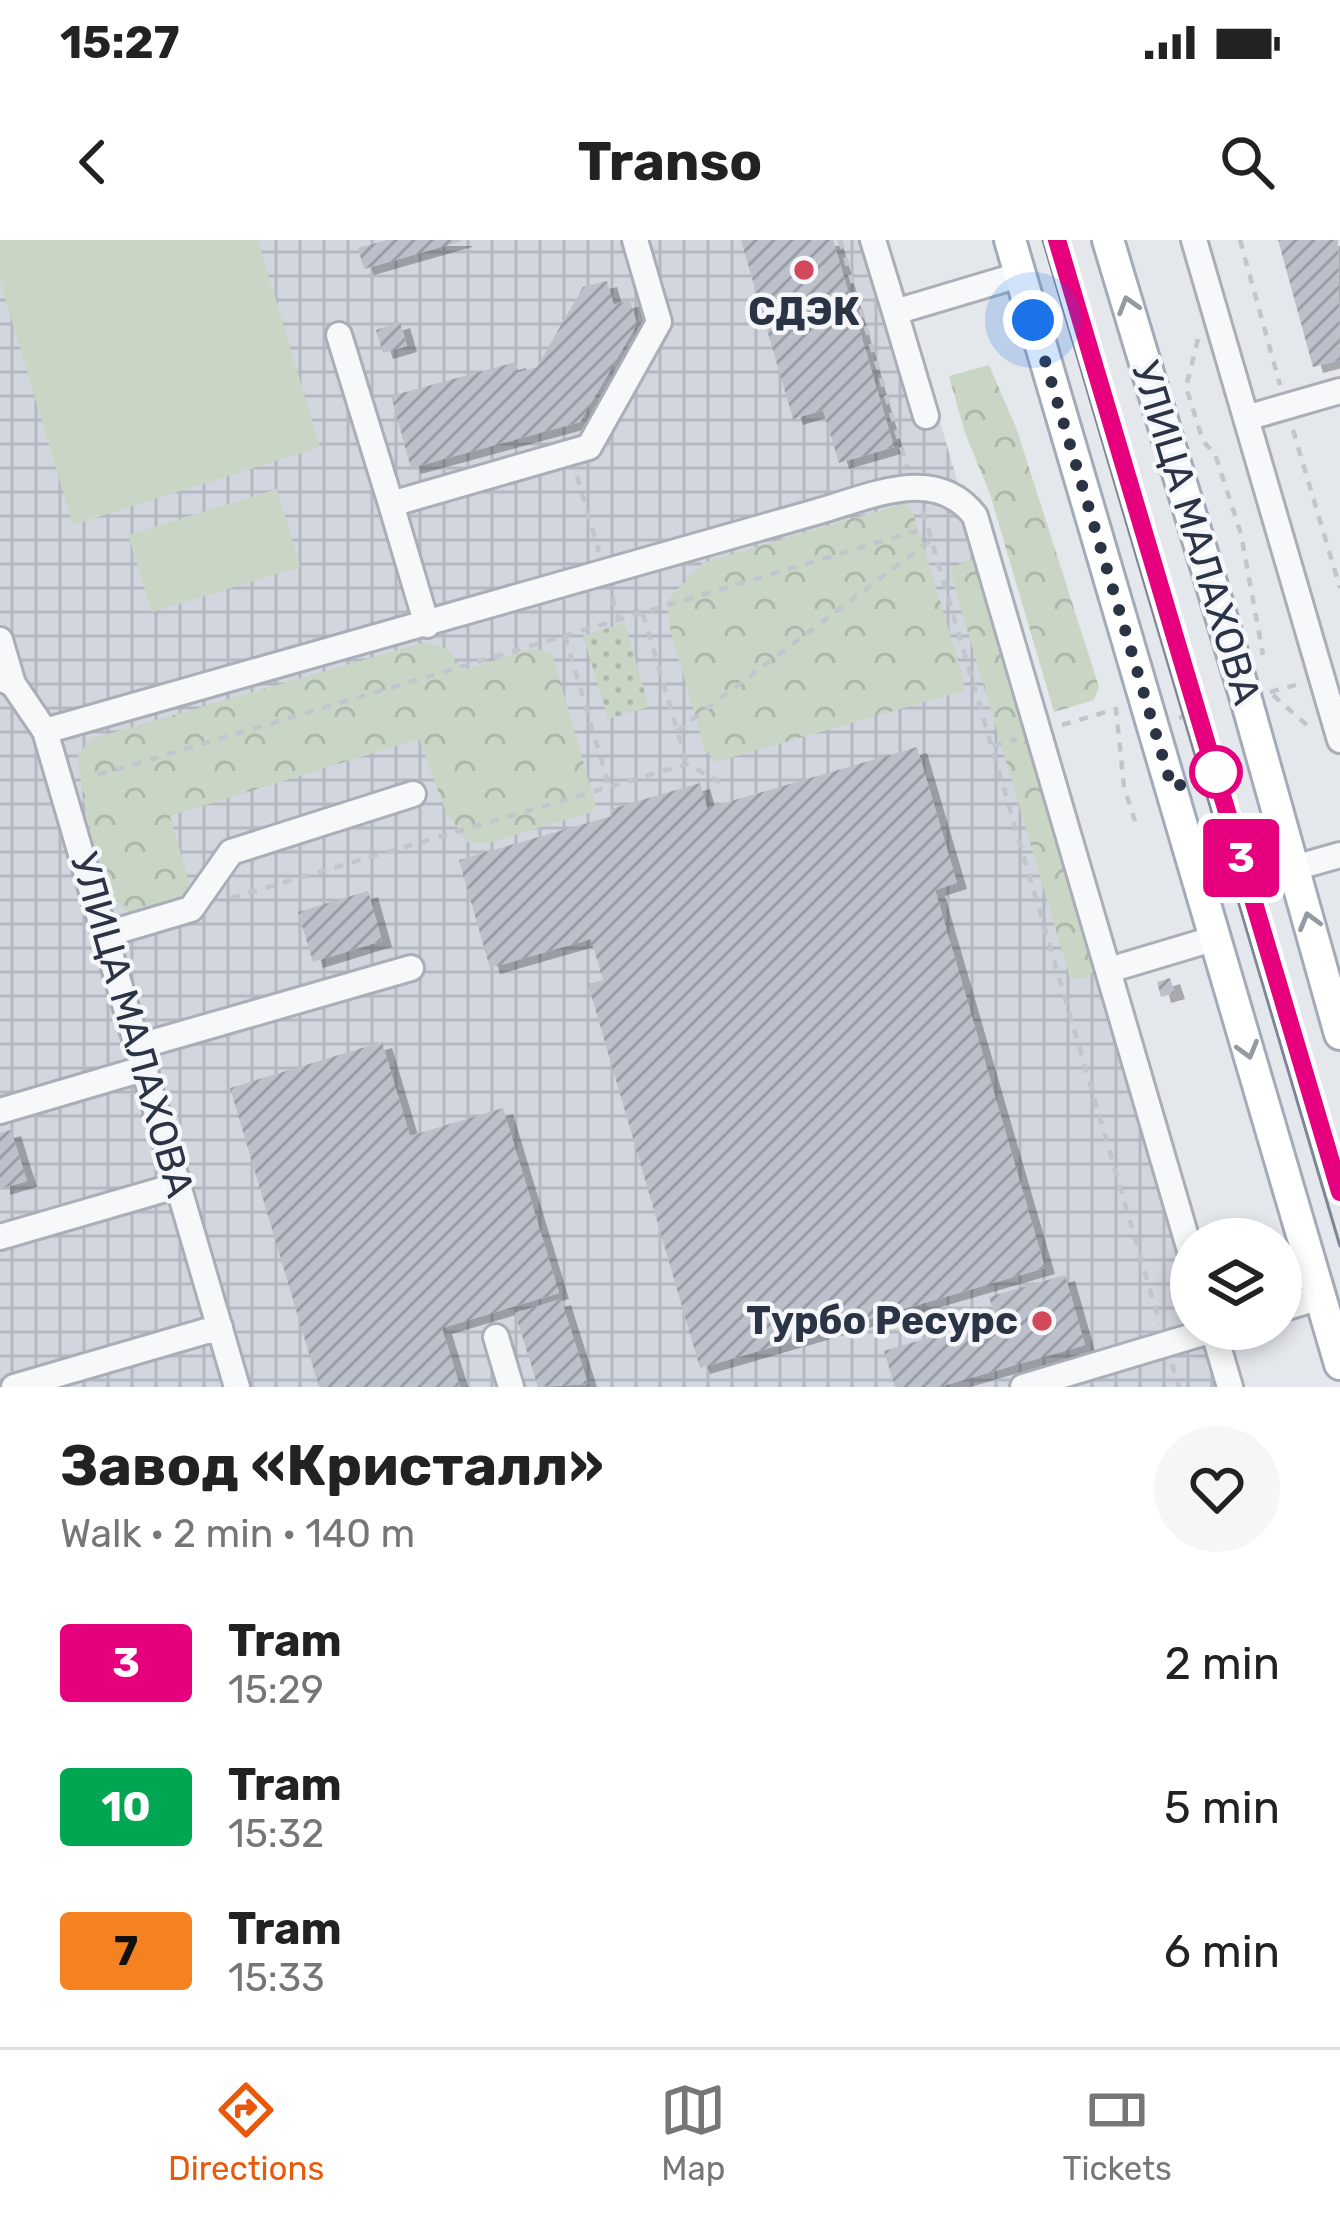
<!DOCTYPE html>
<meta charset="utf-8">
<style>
:root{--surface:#fff;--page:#f6f6f6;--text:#222;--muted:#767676;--line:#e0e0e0;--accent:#ea580c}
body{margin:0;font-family:Rubik,sans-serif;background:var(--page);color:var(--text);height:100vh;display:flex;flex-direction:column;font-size:45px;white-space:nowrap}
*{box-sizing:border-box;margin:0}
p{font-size:39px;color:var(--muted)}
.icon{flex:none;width:66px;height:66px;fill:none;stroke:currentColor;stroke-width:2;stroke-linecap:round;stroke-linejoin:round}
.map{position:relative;height:1147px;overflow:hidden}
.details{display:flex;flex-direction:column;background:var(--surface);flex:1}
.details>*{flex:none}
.badge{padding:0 24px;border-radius:9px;font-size:42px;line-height:78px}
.fabs{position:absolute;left:1170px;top:978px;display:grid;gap:24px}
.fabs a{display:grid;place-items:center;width:132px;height:132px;border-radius:50%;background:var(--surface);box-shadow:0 6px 18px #0003;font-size:60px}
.you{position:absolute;width:60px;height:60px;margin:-30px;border:9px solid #fff;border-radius:50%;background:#1a73e8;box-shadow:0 0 0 18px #1a73e833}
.map>.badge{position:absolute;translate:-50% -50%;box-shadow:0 0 0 6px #fff}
.round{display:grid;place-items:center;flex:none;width:126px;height:126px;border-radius:63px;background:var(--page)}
.head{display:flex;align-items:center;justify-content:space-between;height:204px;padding:0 60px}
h1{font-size:57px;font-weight:700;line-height:90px}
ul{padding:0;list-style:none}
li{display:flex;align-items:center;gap:36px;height:144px;padding:0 60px}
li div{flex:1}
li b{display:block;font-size:45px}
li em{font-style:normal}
li .badge{min-width:132px;font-weight:700;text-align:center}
.status{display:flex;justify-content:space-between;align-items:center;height:84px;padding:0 60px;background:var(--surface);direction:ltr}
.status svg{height:33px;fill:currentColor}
header{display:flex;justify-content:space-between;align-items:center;height:156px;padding:0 60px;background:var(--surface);font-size:54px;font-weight:700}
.tab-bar{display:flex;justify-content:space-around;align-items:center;height:168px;border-top:3px solid var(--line);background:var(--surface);font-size:33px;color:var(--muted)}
.tab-bar a{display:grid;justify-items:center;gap:6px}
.tab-bar .current{color:var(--accent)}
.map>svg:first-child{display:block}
</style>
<div class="status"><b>15:27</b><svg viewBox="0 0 49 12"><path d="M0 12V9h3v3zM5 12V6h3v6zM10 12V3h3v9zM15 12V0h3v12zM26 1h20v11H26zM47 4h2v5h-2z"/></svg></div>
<header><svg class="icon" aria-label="back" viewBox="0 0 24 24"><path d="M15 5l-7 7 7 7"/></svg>Transo<svg class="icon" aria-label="search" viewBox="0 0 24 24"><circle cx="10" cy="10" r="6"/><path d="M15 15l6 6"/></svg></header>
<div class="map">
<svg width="1340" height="1147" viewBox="0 0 1340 1147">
<defs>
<pattern id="industrial-grid" width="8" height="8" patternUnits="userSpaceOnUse" patternTransform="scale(3)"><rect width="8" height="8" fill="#d2d6de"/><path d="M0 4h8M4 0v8" fill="none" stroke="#b4b8c0"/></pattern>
<pattern id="grass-dots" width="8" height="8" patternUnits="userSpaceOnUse" patternTransform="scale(3)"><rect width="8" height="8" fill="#c9d6c5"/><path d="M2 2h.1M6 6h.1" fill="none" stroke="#adb8ab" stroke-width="1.8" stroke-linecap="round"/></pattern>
<pattern id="forest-crowns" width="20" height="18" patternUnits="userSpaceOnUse" patternTransform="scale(3)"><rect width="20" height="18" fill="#c9d6c5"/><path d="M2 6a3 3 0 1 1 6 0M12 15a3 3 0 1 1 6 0" fill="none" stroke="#adb8ab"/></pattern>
<pattern id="building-hatch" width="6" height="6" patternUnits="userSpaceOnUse" patternTransform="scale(3)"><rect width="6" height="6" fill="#bbc0ca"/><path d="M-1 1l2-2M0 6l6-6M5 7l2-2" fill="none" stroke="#989da6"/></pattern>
<filter id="shadow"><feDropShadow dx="10" dy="6" stdDeviation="0" flood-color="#0004"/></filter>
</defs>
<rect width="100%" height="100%" fill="#e4e7ec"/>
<!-- industrial -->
<path fill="url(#industrial-grid)" d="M0 0H887L1191 1043V1089H1205L1221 1147H0Z"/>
<!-- grass -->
<path fill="url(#grass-dots)" d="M625 383 649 467 608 479 583 395Z"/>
<!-- forest -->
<path fill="url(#forest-crowns)" d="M989 125 1017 190 1099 447 1094 460 1054 472 990 254 965 193 949 136Z
M906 263 914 275 964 440 963 451 716 522 705 510 671 393 667 361 702 323Z
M971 319 978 327 1097 728 1084 739 1070 738 953 342 951 328Z
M425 402 448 409 463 430 534 408 552 413 596 566 592 572 488 603H468L446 572 419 499 170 576 193 656 143 678C134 675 125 672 119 664 97 631 80 554 78 515L91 499Z"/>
<!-- pitch -->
<path fill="#c9d6c5" d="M0 0H258L320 207 73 285 0 41Z
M277 249 300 327 152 372 128 295Z"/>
<!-- building -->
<path fill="url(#building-hatch)" filter="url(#shadow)" d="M387 0H462V1L364 29 358 8Z
M741 0H833L894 207 839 223 823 170 793 179Z
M1278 0H1338L1340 120 1313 127Z
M607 41 614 65 630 60 637 84 580 182 411 228 391 156 516 122 518 132 537 127 583 47Z
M400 82 407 106 383 113 376 90Z
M917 507 957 643 935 650 1045 1028 700 1128 588 744 603 740 591 699 490 728 459 620 612 576 611 569 700 543 707 568Z
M368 651 382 701 313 722 298 672Z
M1170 738 1175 753 1161 757 1157 742Z
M382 802 410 896 503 868 559 1053 442 1088 460 1147H319L230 848Z
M11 890 27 941 0 949V893Z
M1065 1035 1085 1105 939 1147H895L884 1111 996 1078 989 1057Z
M561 1059 588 1144 538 1147 515 1073Z"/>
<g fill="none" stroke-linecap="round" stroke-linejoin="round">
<defs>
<path id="minor" d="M873 0 895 72 1019 35
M1194 0 1340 500
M895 72 926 176
M339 95 391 264
M1246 178 1340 151
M427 385 391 264 589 207 659 82 635 0
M0 400 13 444
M0 438 13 444 45 491 237 1147
M45 491 816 272C870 257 935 224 975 276L1191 1014
M1294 628 1340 615
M107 694 191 669 231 612 413 554
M1109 730 1216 698
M140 806 411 728
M0 871 146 828
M0 997 179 945
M1281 1069 1320 1057
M1213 1089 1230 1147
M496 1097 511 1147
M14 1147 220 1087
M1023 1147 1216 1089"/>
<path id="major" d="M1010 0 1340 1124
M1108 0 1246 459 1340 794"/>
</defs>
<!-- minor casing -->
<use href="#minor" stroke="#a9aeb7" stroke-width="30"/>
<!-- major casing -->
<use href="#major" stroke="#a3abb8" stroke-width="36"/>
<!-- path -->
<path stroke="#c2c5cb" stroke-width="4.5" stroke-dasharray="9 9" stroke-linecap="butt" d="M840 0 907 227
M1240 0 1280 145
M1198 99 1186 147 1203 201 1215 214 1241 294 1263 415
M1293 190 1340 348
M577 236 599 312
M923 271 1160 1084
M612 357 619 381
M643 374 687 524
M565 396 609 546
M1270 452 1299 444
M1273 455 1309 487
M1179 478 1208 469
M1062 485 1116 469 1124 547 1135 581
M677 491 931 300
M993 506 1017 499
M98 535 926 288
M231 658 687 524 723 544
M1172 1124 1179 1147"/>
<!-- minor -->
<use href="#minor" stroke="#f7f8fa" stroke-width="24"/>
<!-- major -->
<use href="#major" stroke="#fff" stroke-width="30"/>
<!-- tram -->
<path stroke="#7d8696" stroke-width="3" d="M1043 0 1340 1006"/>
</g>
<!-- one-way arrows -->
<defs><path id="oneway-chevron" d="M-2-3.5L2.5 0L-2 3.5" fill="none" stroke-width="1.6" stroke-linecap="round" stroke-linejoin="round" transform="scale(3)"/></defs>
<g stroke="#959aa2">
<use href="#oneway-chevron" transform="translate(1128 65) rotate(-107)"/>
<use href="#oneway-chevron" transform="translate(1309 681) rotate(-106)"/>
<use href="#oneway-chevron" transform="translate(1248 810) rotate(74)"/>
</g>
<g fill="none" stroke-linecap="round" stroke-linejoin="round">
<defs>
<path id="line" d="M1057 0 1340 952"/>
</defs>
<!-- line casing -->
<use href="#line" stroke="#fff" stroke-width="27"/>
<!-- line -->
<use href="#line" stroke="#e6007e" stroke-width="18"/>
<!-- walk -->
<path stroke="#2b3445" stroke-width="12" stroke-dasharray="0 21.6" d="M1033 80 1172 548 1216 532"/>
</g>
<!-- markers -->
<g fill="#d1495b" stroke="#f4f6f9" stroke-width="4.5">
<circle cx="804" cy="30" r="12"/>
<circle cx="1042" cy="1081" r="12"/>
</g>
<circle fill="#fff" stroke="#e6007e" stroke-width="6" cx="1216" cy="532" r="24"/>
<g text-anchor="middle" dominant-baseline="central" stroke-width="9" stroke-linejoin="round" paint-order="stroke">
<!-- poi labels -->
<g font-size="39" font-weight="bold" fill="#2b3445" stroke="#f4f6f9">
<text x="804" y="72">СДЭК</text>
<text x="1018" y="1081" text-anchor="end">Турбо Ресурс</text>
</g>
<!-- street labels -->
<g font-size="39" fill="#2b3445" stroke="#f4f6f9">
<text transform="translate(1196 293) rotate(73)">УЛИЦА МАЛАХОВА</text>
<text transform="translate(132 785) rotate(74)">УЛИЦА МАЛАХОВА</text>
</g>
</g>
</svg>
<div class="fabs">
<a><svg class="icon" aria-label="layers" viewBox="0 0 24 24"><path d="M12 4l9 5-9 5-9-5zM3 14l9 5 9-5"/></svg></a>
</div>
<div class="you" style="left:1033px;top:80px"></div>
<b class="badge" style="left:1241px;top:618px;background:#e6007e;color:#fff">3</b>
</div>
<section class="details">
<div class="head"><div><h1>Завод «Кристалл»</h1><p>Walk · 2 min · 140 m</p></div><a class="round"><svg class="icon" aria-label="heart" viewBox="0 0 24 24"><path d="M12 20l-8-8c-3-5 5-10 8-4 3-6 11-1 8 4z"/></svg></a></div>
<ul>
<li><span class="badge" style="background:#e6007e;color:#fff">3</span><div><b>Tram</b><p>15:29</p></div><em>2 min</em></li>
<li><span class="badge" style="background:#00a651;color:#fff">10</span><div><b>Tram</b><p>15:32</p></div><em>5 min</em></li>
<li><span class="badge" style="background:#f58220;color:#111">7</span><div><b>Tram</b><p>15:33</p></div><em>6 min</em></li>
</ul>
</section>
<nav class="tab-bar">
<a class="current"><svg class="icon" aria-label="directions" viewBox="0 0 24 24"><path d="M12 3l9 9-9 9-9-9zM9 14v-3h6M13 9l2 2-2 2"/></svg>Directions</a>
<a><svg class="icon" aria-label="map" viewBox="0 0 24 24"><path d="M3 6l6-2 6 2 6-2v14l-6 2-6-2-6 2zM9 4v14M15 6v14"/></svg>Map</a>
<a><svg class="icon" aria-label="tickets" viewBox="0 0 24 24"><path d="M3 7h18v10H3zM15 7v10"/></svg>Tickets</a>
</nav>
